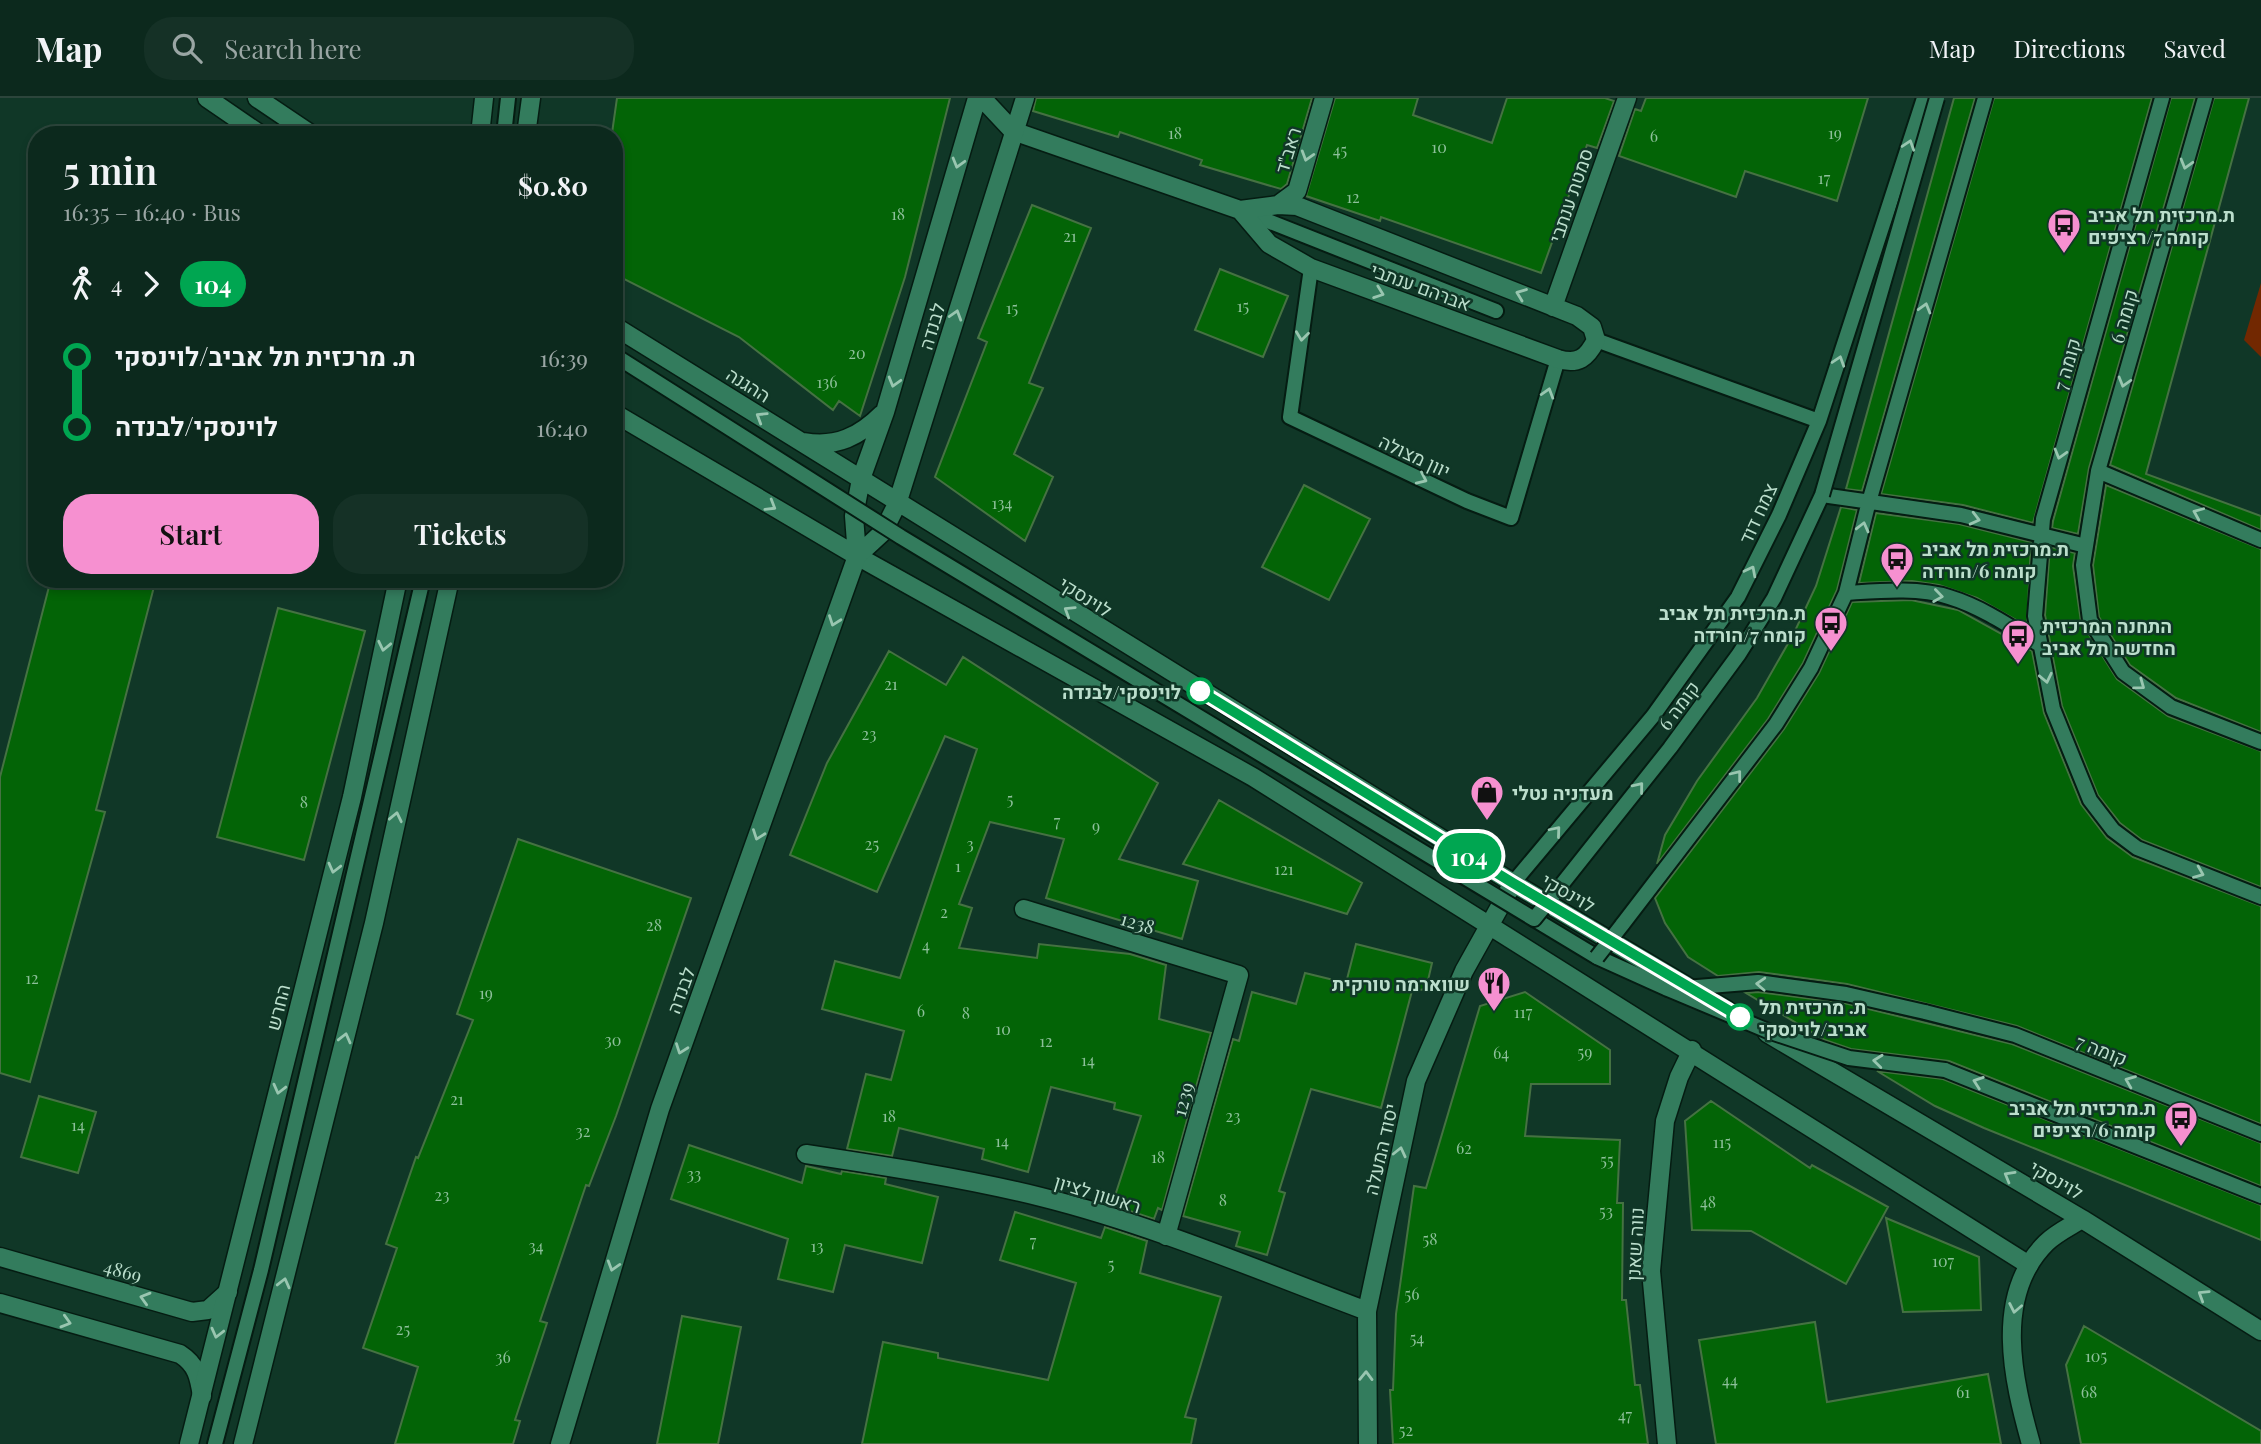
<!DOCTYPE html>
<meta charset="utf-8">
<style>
:root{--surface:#0c291d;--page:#153126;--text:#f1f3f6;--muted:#9aa6a4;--line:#2c453b;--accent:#f690d0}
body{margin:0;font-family:"Playfair Display",Heebo,serif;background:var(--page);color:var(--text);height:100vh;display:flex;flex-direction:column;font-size:26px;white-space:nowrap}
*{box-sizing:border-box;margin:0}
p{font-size:23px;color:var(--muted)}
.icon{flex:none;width:38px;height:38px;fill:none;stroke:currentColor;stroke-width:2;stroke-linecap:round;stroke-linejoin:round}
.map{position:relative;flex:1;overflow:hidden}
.side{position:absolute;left:28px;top:28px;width:595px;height:462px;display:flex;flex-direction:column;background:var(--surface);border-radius:28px;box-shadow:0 4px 10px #0003,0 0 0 2px var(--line)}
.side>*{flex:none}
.badge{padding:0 14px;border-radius:23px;font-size:24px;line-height:46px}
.map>.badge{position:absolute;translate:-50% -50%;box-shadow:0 0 0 4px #fff}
.legs{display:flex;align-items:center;gap:10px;height:77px;padding:0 35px;font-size:23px}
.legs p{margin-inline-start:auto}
.headline{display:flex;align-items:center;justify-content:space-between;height:119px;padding:0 35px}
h1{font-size:38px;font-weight:600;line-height:52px}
.primary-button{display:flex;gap:14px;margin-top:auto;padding:14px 35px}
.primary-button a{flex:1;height:80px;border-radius:28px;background:var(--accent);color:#111;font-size:28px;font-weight:600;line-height:80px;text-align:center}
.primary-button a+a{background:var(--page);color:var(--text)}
ul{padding:0 35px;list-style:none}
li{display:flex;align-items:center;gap:24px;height:70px;font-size:26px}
li i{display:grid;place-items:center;width:10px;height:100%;margin:0 9px;background:currentColor}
li i::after{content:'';width:18px;height:18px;margin:-9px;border:5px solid;border-radius:50%;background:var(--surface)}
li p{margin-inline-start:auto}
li:first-child i{background:linear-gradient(#0000 50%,currentColor 0)}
li:last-child i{background:linear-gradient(currentColor 50%,#0000 0)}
header{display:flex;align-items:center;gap:42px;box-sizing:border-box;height:98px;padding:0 35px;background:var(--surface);border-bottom:2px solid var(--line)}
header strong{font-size:33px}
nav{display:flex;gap:38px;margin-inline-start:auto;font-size:24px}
.search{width:490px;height:63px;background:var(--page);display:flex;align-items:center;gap:18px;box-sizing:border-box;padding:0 24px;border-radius:28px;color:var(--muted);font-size:26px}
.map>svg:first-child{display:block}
</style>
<header>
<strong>Map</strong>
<div class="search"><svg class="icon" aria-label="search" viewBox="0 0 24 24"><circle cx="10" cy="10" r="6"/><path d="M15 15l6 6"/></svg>Search here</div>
<nav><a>Map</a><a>Directions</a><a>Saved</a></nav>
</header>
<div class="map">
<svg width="2261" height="1346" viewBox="0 0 2261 1346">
<rect width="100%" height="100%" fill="#103727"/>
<!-- green -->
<path fill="#722801" d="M2261 185V259L2244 242Z"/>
<!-- building -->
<path fill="#036406" stroke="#457242" stroke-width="2" d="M617 0H950L905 179 860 318 839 303 833 312 739 239 614 176 612 35Z
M1036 0H1312L1287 86 1281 91 1200 67 1202 62 1120 34 1118 39 1033 13Z
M1335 0H1418L1413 17 1492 45 1507 0H1605L1614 3 1597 50 1587 47 1541 175 1381 119 1380 123 1306 98Z
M1646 0H1868L1837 103 1745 73 1736 99 1619 58 1635 11 1641 13Z
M1954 0H1975L1862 393 1846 391Z
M1994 0H2152L2033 425 1963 407 1881 396Z
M2171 0H2195L2089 370 2078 436 2052 430 2053 423Z
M2214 0H2249L2146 376 2261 418V432L2110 367Z
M1032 107 1091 130 1029 285 1043 290 1014 356 1053 379 1025 443 935 379 987 244 978 240Z
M1220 171 1288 198 1263 259 1195 232Z
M1304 387 1370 421 1329 502 1262 469Z
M2106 387 2261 451V634L2176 600 2130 567 2099 519 2093 467Z
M1841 409 1857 412 1837 492 1803 565 1768 621 1657 766 1665 737 1697 683 1757 600 1794 535 1816 488Z
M1876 415 1959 426 2031 444 2027 528 1977 500 1939 487 1912 483 1859 485Z
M2050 449 2075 455 2073 468 2081 524 2117 581 2168 618 2261 653V789L2142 742 2120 725 2098 697 2062 608 2045 517Z
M51 481H156L96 712 105 714 30 984 0 975V679Z
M1911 502 1958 512 2032 553 2044 615 2081 706 2107 740 2133 759 2261 808V1026L2017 928 1847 886 1759 874 1718 878 1688 859 1665 825 1655 800 1784 631 1819 575 1852 504Z
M278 510 365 533 304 762 217 739Z
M889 553 946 587 963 559 1158 685 1119 761 1198 783 1182 841 1046 800 1064 741 990 724 959 806 972 810 959 850 1037 860 1039 846 1130 856 1166 867 1159 921 1211 935 1162 1112 1158 1110 1154 1121 1112 1107 1141 1018 1114 1011 1115 1005 1051 989 1028 1074 982 1061 984 1051 899 1030 892 1058 847 1051 866 976 891 982 904 933 822 911 835 863 900 880 977 651 945 638 877 794 790 757 827 665Z
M1219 702 1362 785 1347 816 1183 766Z
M518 741 691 800 616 1018 589 1088 586 1087 540 1223 547 1225 515 1322 520 1323 513 1346H395L418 1269 363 1250 397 1150 386 1146 416 1059 418 1060 473 922 457 916Z
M1356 846 1432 865 1426 891 1412 893 1381 1010 1311 991 1279 1093 1285 1095 1267 1157 1236 1148 1240 1134 1183 1118 1233 941 1239 943 1252 894 1296 906 1305 875 1346 885Z
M1525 894 1610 952V986H1531L1525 1038 1620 1042 1617 1105H1623L1622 1202H1626L1635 1287H1640L1648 1346H1393L1390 1292H1393L1396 1216 1414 1088 1426 1090 1480 908Z
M1758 894 1844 905 2012 946 2261 1045V1088L1949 963 1851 951 1825 942 1746 895Z
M1877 973 1943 981 2261 1107V1142L1984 1030 1935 1008Z
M39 998 96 1014 78 1075 21 1059Z
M1711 1003 1810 1070 1812 1067 1888 1109 1846 1186 1751 1133 1692 1132 1685 1023Z
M689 1047 802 1085 806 1068 841 1076 842 1073 886 1080 885 1086 938 1099 922 1165 845 1147 833 1194 778 1181 788 1141 671 1101Z
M1015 1114 1101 1140 1105 1129 1147 1143 1140 1175 1221 1199 1185 1319 1196 1321 1191 1346H862L883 1244 938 1255V1260L1048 1282 1076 1185 1000 1162Z
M1886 1120 1979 1159 1981 1212 1903 1214Z
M682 1218 741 1229 718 1346H657Z
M1815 1224 1827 1304 1988 1276 2001 1346H1716L1699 1242Z
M2084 1228 2261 1333V1346H2081L2066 1267Z"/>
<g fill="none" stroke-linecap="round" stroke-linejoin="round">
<defs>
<path id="lane" d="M2162 0 2043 421 2035 518 2053 611 2090 702 2113 732 2137 750 2261 799
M2205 0 2098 373 2083 467 2090 522 2123 574 2171 609 2261 644
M504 37 508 0
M1240 112 1496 213
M1311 170 1290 319 1467 403 1511 420 1558 261
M1596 242 1819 323
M2098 373 2261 442
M1846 495C1878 493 1918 489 1949 499 1982 509 2011 529 2040 547
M1513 785 1653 618 1738 499 1779 417 1819 323 1924 0
M1551 800 1670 650 1739 556 1774 500 1822 397 1961 417 2086 448
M1534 821 1597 859 1668 891
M1622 827 1776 626 1811 570 1846 495 1867 411 1985 0
M1925 914 2015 937 2261 1036
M1945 972 2261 1098
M215 1346 261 1172 423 481"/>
<path id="street" d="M1013 33 1240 112 1278 107 1297 108 1577 218 1592 229 1596 242C1587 260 1578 267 1558 261L1311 170 1269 146 1240 112
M1278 107 1297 93 1324 0
M1553 209 1627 0
M857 458 1253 679 2029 1167
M1024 811 1239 877 1166 1138
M806 1056C885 1068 964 1080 1041 1099 1153 1127 1260 1173 1367 1213
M0 1159 192 1214 208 1212 228 1194
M0 1205 180 1256C197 1267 199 1279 202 1298
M1368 1346 1367 1213 1416 983 1464 873 1513 785
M1667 1346 1651 1173 1665 1023 1679 979 1692 952"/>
<path id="secondary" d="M207 0 261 37
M257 0 312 37
M982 0 1013 33
M480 37 484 0
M526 37 531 0
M614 228 1513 785 1727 912
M614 315 857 458
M804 344C836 350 860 338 882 316
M857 458 883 434 897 406 1025 0
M1767 935 2082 1121 2261 1233
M189 1346 352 699 398 481
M243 1346 374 825 450 481
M560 1346 660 1011 857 458 854 418 861 381 885 314 977 0
M2031 1346C2013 1282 1993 1198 2046 1145 2056 1135 2071 1128 2082 1121"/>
</defs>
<!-- lane casing -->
<use href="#lane" stroke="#051c12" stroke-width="18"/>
<!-- street casing -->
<use href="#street" stroke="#051c12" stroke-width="21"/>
<!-- secondary casing -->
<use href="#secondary" stroke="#051c12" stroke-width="21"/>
<!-- lane -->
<use href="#lane" stroke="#337c5d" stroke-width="14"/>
<!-- street -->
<use href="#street" stroke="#337c5d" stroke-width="18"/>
<!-- secondary -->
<use href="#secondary" stroke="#337c5d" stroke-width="18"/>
<defs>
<path id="lane-bridge" d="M614 257 901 439 1534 821 1551 800
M1822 397 1937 0
M1597 859 1622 827
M1668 891 1768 933 1849 960 1945 972
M1673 891 1758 884 1846 896 1925 914"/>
</defs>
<!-- lane-bridge casing -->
<use href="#lane-bridge" stroke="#051c12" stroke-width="18" stroke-linecap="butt"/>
<!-- lane-bridge -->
<use href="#lane-bridge" stroke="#337c5d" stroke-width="14"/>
</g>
<!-- one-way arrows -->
<defs><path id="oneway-chevron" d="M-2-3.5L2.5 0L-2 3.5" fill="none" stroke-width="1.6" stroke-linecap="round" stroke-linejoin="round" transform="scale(1.75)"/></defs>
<g stroke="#99c6b0">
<use href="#oneway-chevron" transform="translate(1909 47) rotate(-72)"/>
<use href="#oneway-chevron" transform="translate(1307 58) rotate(107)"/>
<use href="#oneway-chevron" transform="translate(958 65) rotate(106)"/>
<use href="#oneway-chevron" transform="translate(2186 66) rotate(106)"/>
<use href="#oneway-chevron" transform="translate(1379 195) rotate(20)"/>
<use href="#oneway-chevron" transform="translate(1521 196) rotate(-159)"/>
<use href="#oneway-chevron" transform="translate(1925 210) rotate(-74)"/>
<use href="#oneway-chevron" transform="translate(956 217) rotate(-73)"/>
<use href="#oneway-chevron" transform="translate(1302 238) rotate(97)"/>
<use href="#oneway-chevron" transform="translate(1839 263) rotate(-72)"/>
<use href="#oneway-chevron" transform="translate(894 284) rotate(106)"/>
<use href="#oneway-chevron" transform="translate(2124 284) rotate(106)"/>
<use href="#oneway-chevron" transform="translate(1548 295) rotate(-73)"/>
<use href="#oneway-chevron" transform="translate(761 319) rotate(-148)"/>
<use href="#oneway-chevron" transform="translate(2060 356) rotate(106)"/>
<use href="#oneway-chevron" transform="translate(1422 381) rotate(25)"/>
<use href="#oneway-chevron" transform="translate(771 408) rotate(31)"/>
<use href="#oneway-chevron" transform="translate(2198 415) rotate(-157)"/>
<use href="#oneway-chevron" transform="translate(1975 421) rotate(14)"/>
<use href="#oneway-chevron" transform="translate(1863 429) rotate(-76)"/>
<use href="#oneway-chevron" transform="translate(1751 473) rotate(-63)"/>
<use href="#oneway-chevron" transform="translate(1938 498) rotate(8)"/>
<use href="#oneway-chevron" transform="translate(1069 513) rotate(-148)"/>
<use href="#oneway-chevron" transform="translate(834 523) rotate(110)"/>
<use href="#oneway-chevron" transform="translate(384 548) rotate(102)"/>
<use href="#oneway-chevron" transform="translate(2046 580) rotate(78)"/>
<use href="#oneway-chevron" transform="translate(2140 587) rotate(36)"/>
<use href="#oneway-chevron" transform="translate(1737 677) rotate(-52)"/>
<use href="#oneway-chevron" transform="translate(1639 689) rotate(-51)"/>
<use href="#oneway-chevron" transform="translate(396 719) rotate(-78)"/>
<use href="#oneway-chevron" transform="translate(1556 733) rotate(-50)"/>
<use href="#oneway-chevron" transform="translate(758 737) rotate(110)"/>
<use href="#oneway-chevron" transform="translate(334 770) rotate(104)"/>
<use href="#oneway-chevron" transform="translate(2199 775) rotate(22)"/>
<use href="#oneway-chevron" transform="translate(1761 886) rotate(-177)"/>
<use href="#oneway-chevron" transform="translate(345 940) rotate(-76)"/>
<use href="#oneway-chevron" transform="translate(681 951) rotate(110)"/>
<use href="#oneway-chevron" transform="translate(1878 963) rotate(-174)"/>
<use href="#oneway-chevron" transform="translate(2130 983) rotate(-158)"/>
<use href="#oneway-chevron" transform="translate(1978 984) rotate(-161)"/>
<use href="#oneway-chevron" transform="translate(279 991) rotate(104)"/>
<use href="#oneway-chevron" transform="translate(1400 1054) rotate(-77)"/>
<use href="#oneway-chevron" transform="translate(2009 1078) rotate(-150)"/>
<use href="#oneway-chevron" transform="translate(613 1168) rotate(107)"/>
<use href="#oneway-chevron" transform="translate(284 1185) rotate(-76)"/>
<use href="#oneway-chevron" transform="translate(2203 1197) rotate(-148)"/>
<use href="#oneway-chevron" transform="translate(145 1200) rotate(-164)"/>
<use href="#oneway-chevron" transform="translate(2015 1210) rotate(101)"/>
<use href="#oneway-chevron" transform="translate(66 1224) rotate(16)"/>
<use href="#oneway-chevron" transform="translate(217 1235) rotate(104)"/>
<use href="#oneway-chevron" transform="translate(1366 1278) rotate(-89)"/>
</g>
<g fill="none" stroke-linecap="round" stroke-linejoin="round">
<defs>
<path id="line-1" d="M1200 593 1513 785 1740 919"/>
</defs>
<!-- line-1 casing -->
<use href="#line-1" stroke="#fff" stroke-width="16"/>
<!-- line-1 -->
<use href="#line-1" stroke="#00a651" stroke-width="10"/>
</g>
<!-- icons -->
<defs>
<symbol id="bus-pin" viewBox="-11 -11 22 30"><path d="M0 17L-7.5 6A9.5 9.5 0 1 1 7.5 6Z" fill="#f690d0" stroke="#103727"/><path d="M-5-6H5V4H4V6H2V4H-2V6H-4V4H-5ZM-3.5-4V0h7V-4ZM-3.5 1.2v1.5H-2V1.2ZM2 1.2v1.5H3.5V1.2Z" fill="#111"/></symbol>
<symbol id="shop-pin" viewBox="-11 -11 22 30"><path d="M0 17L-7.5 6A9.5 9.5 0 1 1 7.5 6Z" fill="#f690d0" stroke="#103727"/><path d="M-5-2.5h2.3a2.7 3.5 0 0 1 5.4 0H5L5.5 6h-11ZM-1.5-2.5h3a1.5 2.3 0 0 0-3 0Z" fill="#111"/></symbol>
<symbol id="restaurant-pin" viewBox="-11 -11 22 30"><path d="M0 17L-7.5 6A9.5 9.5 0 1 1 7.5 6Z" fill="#f690d0" stroke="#103727"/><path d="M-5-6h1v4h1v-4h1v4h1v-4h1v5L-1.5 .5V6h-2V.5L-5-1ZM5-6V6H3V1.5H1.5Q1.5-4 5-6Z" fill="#111"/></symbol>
</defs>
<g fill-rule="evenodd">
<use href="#bus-pin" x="2045" y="108" width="38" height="52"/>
<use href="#bus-pin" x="1878" y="442" width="38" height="52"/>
<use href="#bus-pin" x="1812" y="506" width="38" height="52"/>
<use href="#bus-pin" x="1999" y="519" width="38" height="52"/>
<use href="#shop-pin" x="1468" y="675" width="38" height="52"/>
<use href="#restaurant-pin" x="1475" y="866" width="38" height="52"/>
<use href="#bus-pin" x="2162" y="1001" width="38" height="52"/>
</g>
<!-- markers -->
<g fill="#fff" stroke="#00a651" stroke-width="3.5">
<circle cx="1200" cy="593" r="12"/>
<circle cx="1740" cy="919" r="12"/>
</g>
<g text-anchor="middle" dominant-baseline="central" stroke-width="5" stroke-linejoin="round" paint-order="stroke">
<!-- number labels -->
<g font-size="16" fill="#8dc09a">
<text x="1175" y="34">18</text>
<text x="1835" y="34">19</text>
<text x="1654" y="37">6</text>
<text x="1439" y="48">10</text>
<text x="1340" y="51">45</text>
<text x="1824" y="79">17</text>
<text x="1353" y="98">12</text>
<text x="898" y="115">18</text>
<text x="1070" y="137">21</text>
<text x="1243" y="207">15</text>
<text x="1012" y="209">15</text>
<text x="857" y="254">20</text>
<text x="827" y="283">136</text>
<text x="1002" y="404">134</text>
<text x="891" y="585">21</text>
<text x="869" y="635">23</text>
<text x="1010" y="700">5</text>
<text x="304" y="703">8</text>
<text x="1057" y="722">7</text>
<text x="1096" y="727">9</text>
<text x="872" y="745">25</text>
<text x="970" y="745">3</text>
<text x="958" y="767">1</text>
<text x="1284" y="770">121</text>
<text x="944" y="813">2</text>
<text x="654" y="826">28</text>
<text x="926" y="846">4</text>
<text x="32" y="879">12</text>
<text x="486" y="894">19</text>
<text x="921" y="912">6</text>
<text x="1523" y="913">117</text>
<text x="966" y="914">8</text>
<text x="1003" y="930">10</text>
<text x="613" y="941">30</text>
<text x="1046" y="942">12</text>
<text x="1585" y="953">59</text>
<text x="1501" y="954">64</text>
<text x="1088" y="961">14</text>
<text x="457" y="1000">21</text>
<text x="889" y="1017">18</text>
<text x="1233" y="1017">23</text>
<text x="78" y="1026">14</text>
<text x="583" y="1032">32</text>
<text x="1002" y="1042">14</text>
<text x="1722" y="1043">115</text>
<text x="1464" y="1049">62</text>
<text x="1158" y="1058">18</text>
<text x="1607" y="1061">55</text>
<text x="694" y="1075">33</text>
<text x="442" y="1096">23</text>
<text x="1223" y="1101">8</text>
<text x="1708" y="1103">48</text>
<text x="1606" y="1112">53</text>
<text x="1430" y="1140">58</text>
<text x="1033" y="1142">7</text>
<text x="536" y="1147">34</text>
<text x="817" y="1147">13</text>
<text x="1943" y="1162">107</text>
<text x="1111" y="1165">5</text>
<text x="1412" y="1195">56</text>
<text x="403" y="1230">25</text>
<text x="1417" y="1239">54</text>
<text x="2096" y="1257">105</text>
<text x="503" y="1258">36</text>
<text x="1730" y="1281">44</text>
<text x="1963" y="1293">61</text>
<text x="2089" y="1293">68</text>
<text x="1625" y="1316">47</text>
<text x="1406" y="1331">52</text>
</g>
<!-- street labels -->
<g font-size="19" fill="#bbdecc" stroke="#103727">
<text transform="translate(1287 52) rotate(-73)">ראב"ד</text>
<text transform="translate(1570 97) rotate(-71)">סמטת ענתבי</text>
<text transform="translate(1421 188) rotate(20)">אברהם ענתבי</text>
<text transform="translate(2123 218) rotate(-74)">קומה 6</text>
<text transform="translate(931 228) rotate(-73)">לבנדה</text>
<text transform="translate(2066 266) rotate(-74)">קומה 7</text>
<text transform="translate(749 286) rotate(32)">ההגנה</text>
<text transform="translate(1415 357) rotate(25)">יוון מצולה</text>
<text transform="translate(1757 415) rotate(-65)">צמח דוד</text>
<text transform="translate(1086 498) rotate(32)">לוינסקי</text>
<text transform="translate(1678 607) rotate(-54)">קומה 6</text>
<text transform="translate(1569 794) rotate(30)">לוינסקי</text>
<text transform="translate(1138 824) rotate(17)">1238</text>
<text transform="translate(680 892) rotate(-70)">לבנדה</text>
<text transform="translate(277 909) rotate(-76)">החרש</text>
<text transform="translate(2102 951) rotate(22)">קומה 7</text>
<text transform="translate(1182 1001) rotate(-75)">1239</text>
<text transform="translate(1380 1051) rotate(-77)">יסוד המעלה</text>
<text transform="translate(2057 1081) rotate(30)">לוינסקי</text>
<text transform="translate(1098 1095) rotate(17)">ראשון לציון</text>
<text transform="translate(1634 1146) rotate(-87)">נווה שאנן</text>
<text transform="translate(123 1172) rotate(16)">4869</text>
</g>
<!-- poi labels -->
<g font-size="19" font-weight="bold" fill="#bbdecc" stroke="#103727" text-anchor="start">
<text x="2088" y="116">ת.מרכזית תל אביב<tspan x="2088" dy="22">קומה 7/רציפים</tspan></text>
<text x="1922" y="450">ת.מרכזית תל אביב<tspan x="1922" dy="22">קומה 6/הורדה</tspan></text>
<text x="1806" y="514" text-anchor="end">ת.מרכזית תל אביב<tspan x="1806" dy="22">קומה 7/הורדה</tspan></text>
<text x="2042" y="527">התחנה המרכזית<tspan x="2042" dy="22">החדשה תל אביב</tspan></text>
<text x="1512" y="694">מעדניה נטלי</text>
<text x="1470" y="885" text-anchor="end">שווארמה טורקית</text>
<text x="2156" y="1009" text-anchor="end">ת.מרכזית תל אביב<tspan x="2156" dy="22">קומה 6/רציפים</tspan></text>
</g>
<!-- stop labels -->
<g font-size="19" font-weight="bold" fill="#bbdecc" stroke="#103727" text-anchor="end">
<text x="1181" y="593">לוינסקי/לבנדה</text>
<text x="1759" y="908" text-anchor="start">ת. מרכזית תל<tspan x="1759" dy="22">אביב/לוינסקי</tspan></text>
</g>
</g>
</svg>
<b class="badge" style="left:1469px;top:758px;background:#00a651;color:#fff">104</b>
<section class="side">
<div class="headline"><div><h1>5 min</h1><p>16:35 – 16:40 · Bus</p></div><b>$0.80</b></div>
<div class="legs"><svg class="icon" aria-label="walk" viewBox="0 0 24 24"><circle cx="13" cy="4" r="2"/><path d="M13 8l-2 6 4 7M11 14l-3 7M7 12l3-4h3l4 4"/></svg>4<svg class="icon" aria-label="forward" viewBox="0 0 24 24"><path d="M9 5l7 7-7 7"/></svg><b class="badge" style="background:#00a651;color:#fff">104</b></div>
<ul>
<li><i style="color:#00a651"></i><b>ת. מרכזית תל אביב/לוינסקי</b><p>16:39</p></li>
<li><i style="color:#00a651"></i><b>לוינסקי/לבנדה</b><p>16:40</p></li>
</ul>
<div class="primary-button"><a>Start</a><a>Tickets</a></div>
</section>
</div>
